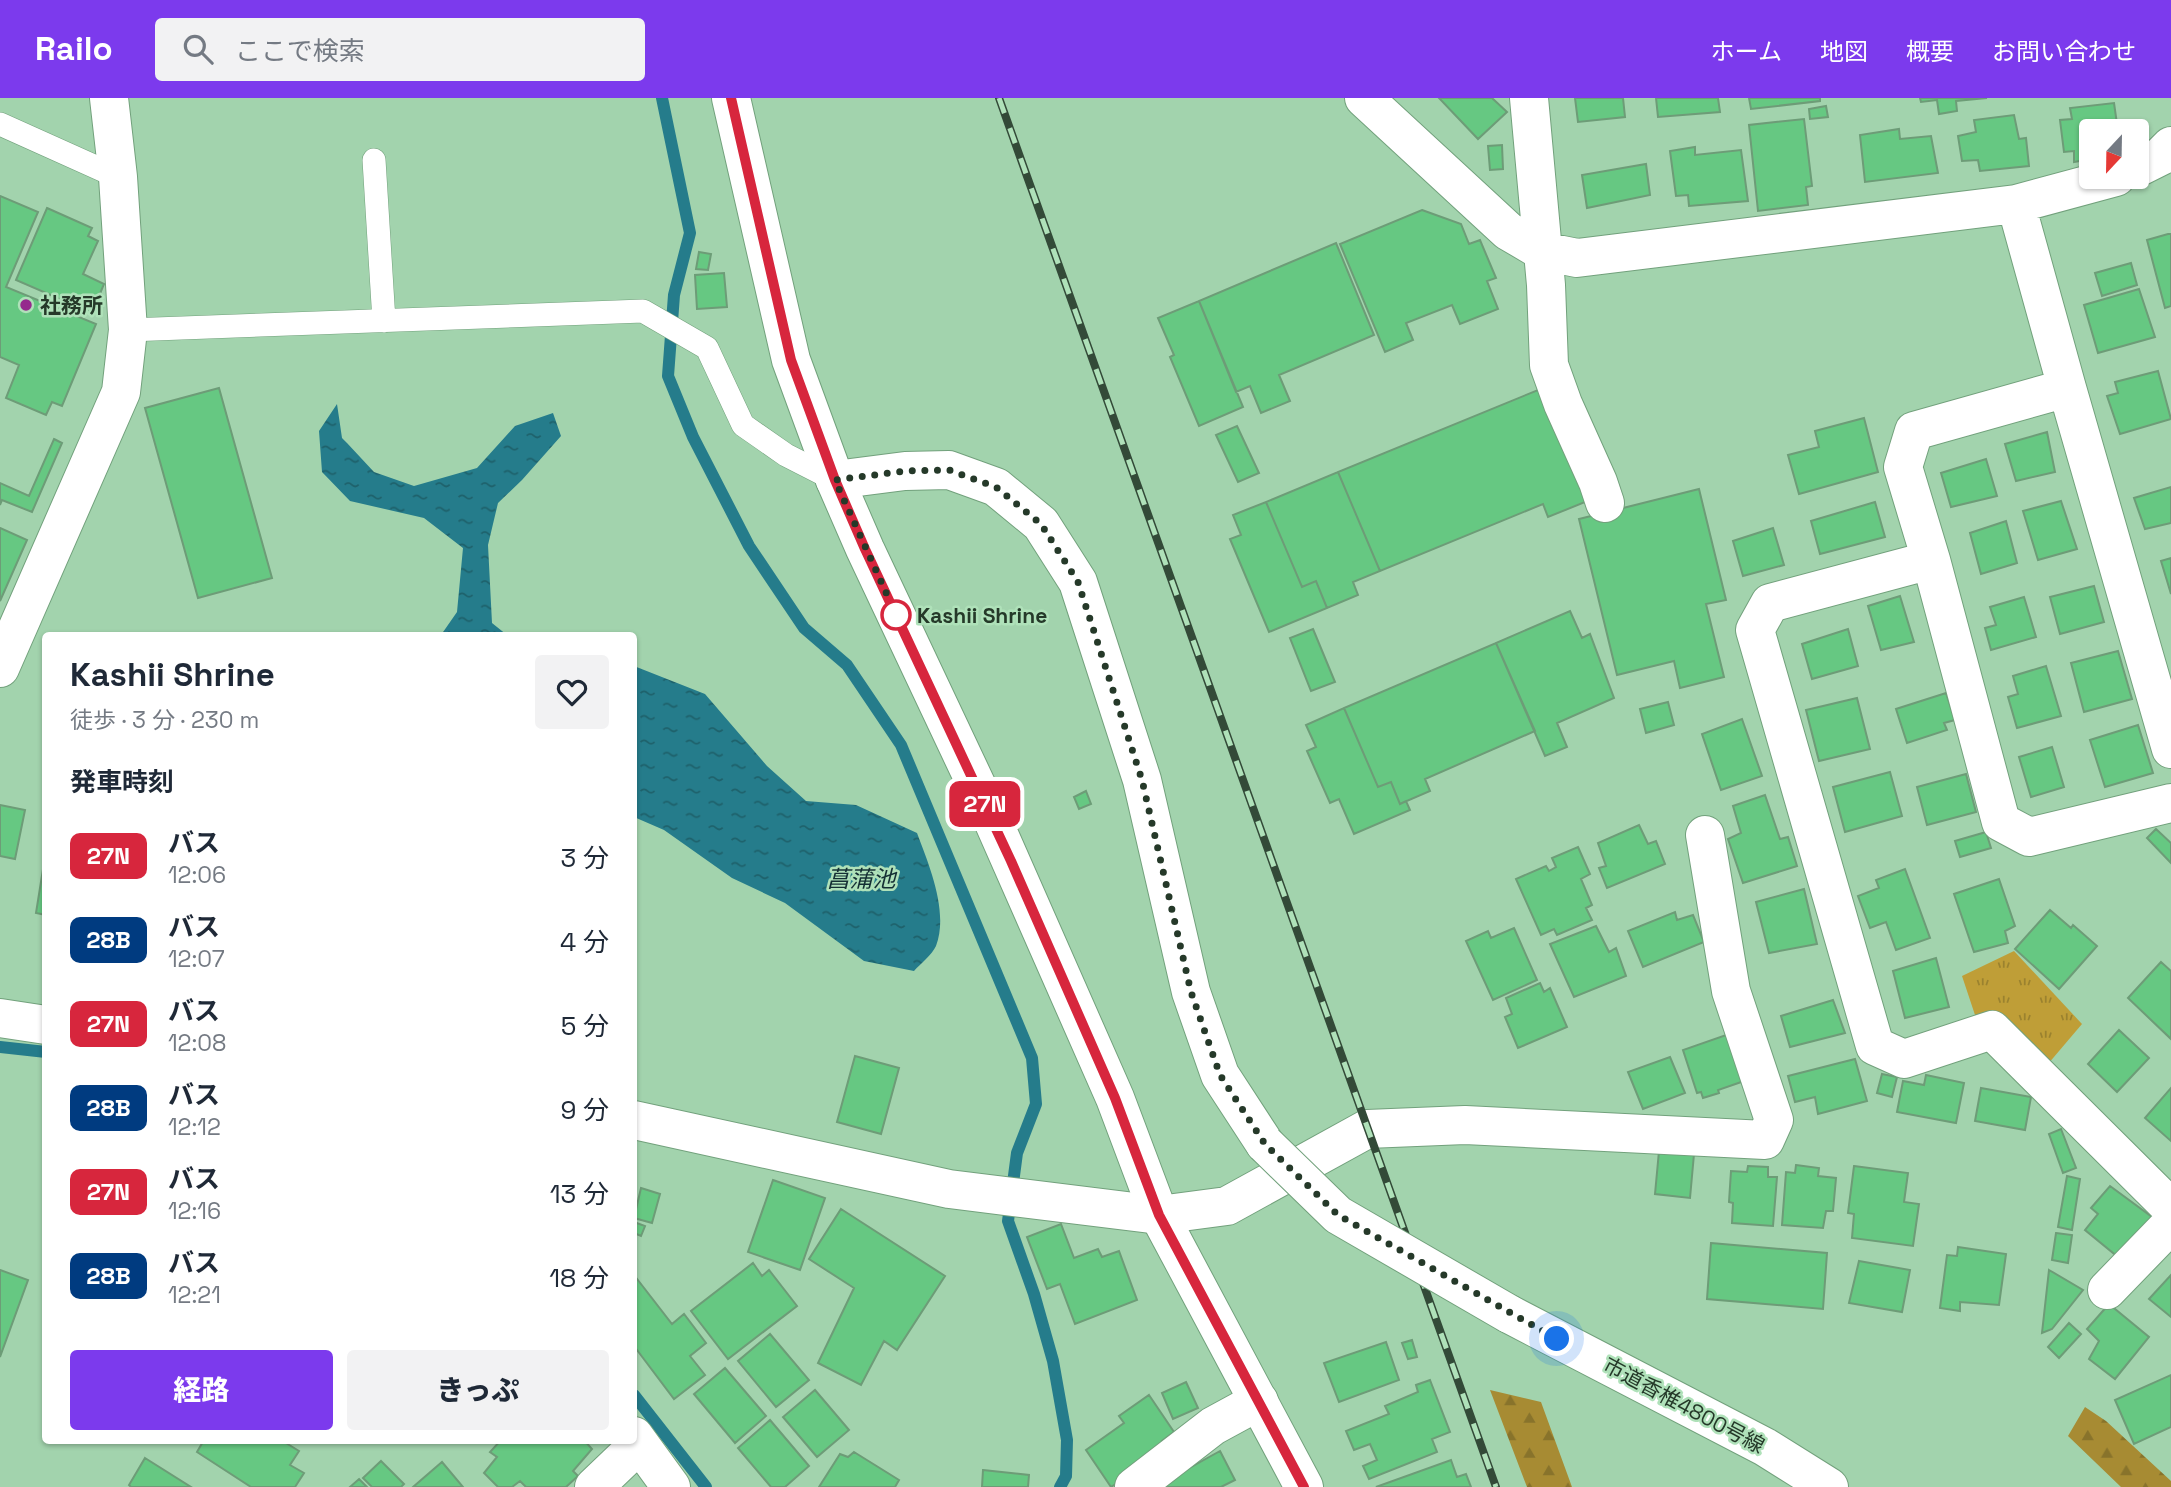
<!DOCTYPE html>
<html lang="ja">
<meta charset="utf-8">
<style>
:root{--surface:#fff;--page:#f2f2f3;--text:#1f2937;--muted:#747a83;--accent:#7c3aed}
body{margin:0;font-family:"Space Grotesk","Noto Sans JP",sans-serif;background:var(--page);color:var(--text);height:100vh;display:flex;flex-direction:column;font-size:26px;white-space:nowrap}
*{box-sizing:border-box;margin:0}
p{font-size:23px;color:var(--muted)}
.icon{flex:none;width:38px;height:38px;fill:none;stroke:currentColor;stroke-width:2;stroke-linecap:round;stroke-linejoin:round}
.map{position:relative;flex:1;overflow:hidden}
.side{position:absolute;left:42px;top:534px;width:595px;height:812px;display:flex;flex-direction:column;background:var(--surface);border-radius:7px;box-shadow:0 2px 5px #0004}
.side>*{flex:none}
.badge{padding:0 14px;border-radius:10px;font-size:24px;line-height:46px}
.needle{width:46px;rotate:202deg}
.tools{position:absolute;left:2079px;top:21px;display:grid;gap:14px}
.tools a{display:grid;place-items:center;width:70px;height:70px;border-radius:7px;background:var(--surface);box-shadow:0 2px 5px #0004;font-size:35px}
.you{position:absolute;width:35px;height:35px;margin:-18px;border:5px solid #fff;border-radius:50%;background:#1a73e8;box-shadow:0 0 0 10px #1a73e833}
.map>.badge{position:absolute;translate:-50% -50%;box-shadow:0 0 0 4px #fff}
h2{padding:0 28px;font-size:26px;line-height:63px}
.round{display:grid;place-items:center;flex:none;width:74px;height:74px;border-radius:7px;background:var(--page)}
.overview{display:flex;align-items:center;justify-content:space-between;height:119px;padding:0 28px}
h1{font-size:33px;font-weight:800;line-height:52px}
.action{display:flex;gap:14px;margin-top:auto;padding:14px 28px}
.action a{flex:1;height:80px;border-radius:7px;background:var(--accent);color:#fff;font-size:28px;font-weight:800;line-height:80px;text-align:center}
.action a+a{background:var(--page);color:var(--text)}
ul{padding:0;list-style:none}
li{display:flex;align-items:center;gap:21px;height:84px;padding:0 28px}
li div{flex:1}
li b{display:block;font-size:26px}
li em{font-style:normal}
li .badge{min-width:77px;font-weight:700;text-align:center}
header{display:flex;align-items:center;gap:42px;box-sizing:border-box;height:98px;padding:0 35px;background:var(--accent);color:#fff}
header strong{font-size:33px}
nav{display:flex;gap:38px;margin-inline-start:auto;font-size:24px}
.search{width:490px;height:63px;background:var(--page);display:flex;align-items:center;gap:18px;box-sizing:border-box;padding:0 24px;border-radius:7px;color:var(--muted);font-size:26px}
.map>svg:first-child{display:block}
</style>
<header>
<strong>Railo</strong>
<div class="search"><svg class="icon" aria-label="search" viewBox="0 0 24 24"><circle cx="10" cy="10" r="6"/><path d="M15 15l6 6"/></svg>ここで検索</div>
<nav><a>ホーム</a><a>地図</a><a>概要</a><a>お問い合わせ</a></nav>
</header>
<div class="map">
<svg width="2171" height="1389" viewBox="0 0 2171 1389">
<defs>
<pattern id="forest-firs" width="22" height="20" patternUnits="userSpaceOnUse" patternTransform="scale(1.75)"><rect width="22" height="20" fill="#a78b33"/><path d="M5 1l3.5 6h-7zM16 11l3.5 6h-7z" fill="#88732b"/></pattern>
<pattern id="park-tufts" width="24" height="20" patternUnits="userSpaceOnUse" patternTransform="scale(1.75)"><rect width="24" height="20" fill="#bf9e37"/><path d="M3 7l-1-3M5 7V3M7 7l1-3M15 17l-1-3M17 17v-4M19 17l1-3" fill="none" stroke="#9b822e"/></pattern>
<pattern id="water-ripples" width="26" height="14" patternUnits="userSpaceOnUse" patternTransform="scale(1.75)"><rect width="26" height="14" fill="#257c8b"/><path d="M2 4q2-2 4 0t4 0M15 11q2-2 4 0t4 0" fill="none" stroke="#1e616b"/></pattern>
</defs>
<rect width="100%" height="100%" fill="#a2d3ad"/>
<!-- forest -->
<path fill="url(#forest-firs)" d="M1490 1292 1541 1304 1572 1389H1527Z
M2085 1309 2106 1323 2171 1383V1389H2121L2068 1338Z"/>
<!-- park -->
<path fill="url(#park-tufts)" d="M2014 853 2082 926 2048 966 1975 917 1962 878Z"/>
<!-- water -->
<path fill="url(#water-ripples)" d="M337 306 342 340 347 345 374 374 414 388 477 370 515 328 553 315 561 338 522 382 498 405 488 447 492 525 507 537H441L457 514 463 450 424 420 350 403 322 374 319 333Z
M634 568 705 596 767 668 806 703 856 707 917 735C929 767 949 814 936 848 932 857 920 866 914 873L864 863 785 805 732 780 664 732 634 719Z"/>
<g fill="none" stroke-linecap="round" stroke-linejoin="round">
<!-- stream -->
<path stroke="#257c8b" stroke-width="12" d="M662 0 690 135 674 197 668 278 693 339 749 448 804 530 847 567 901 647 1032 960 1036 1006 1017 1055 1008 1123 1034 1196 1053 1263 1067 1342 1066 1378 1060 1389
M0 949 46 954
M634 1297 706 1389"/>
</g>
<!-- building -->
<path fill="#66c882" stroke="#6d9c77" stroke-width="2" d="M1439 0H1492L1507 14 1478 41Z
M1575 0H1623L1625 19 1578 24Z
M1656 0H1718L1720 14 1658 19Z
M1749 0H1820V3L1751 11Z
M1920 0H1987L1956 3 1957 13 1939 16 1937 2 1921 4Z
M2114 5 2118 33H2091V61L2074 64V53L2064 54 2060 22 2072 21 2070 10Z
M1826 8 1828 19 1810 21 1809 11Z
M2014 17 2019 41 2026 40 2029 68 1980 73 1978 62 1962 63 1958 38 1976 34 1974 22Z
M1804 21 1812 88 1806 89 1808 107 1758 113 1749 27Z
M1899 31 1900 41 1931 38 1938 75 1865 84 1860 37Z
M1502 47 1503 71 1490 72 1488 48Z
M1695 49V57L1741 52 1748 103 1689 108 1688 97 1676 98 1670 53Z
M1646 66 1650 97 1587 110 1582 77Z
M0 98 38 114 6 189 96 226 62 308 52 304 46 317 6 300 19 267 0 259Z
M47 110 92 130 88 138 98 143 83 176 104 186 92 215 16 182Z
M1422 112 1461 126 1469 146 1480 142 1496 180 1487 183 1498 211 1460 226 1452 207 1406 225 1413 242 1385 254 1340 146Z
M2168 136H2171V208L2165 210 2147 142Z
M1336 145 1374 237 1279 277 1290 303 1261 315 1250 288 1236 294 1199 203Z
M699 154 711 156 708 172 696 171Z
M2131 165 2137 187 2102 198 2095 175Z
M724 175 727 209 697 211 695 177Z
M2139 191 2155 239 2098 255 2084 207Z
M1199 203 1243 309 1199 328 1170 259 1174 257 1158 220Z
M2158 273 2171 321 2120 336 2107 298 2118 295 2115 284Z
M219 290 272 480 198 500 145 310Z
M1543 290 1590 402 1548 419 1543 406 1380 473 1338 374Z
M1864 320 1878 374 1799 396 1788 357 1819 349 1815 333Z
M1237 328 1259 375 1238 384 1216 337Z
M2047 334 2055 374 2016 383 2005 346Z
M54 341 62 345 32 414 2 402 0 407V385L29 398Z
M1986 361 1997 398 1951 409 1941 375Z
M1338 374 1380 473 1353 484 1358 497 1327 510 1316 483 1302 489 1266 404Z
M2171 389V425L2145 431 2134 400Z
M1699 391 1726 502 1706 506 1724 579 1680 590 1674 563 1617 577 1579 421Z
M2061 403 2077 451 2038 462 2023 413Z
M1266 404 1302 489 1316 483 1327 510 1269 534 1230 441 1241 437 1233 417Z
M1875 404 1885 439 1820 456 1811 423Z
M2006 423 2017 465 1981 476 1970 435Z
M0 430 27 442 0 503Z
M1773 430 1784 467 1743 478 1733 443Z
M2171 460V496L2161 463Z
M2094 488 2104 524 2060 536 2050 499Z
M1900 498 1914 544 1881 552 1868 508Z
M2024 499 2036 539 1991 552 1985 530 1996 527 1990 509Z
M1570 513 1582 540 1590 536 1614 600 1557 625 1567 649 1545 658 1496 545Z
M1313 531 1335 584 1311 593 1290 540Z
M1848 531 1858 568 1812 581 1802 546Z
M1496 545 1535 633 1425 681 1430 693 1400 706 1391 684 1378 689 1344 610Z
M2118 553 2132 601 2084 614 2071 565Z
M2046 568 2061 618 2017 630 2008 599 2018 596 2013 578Z
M1946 595 1955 622 1944 625 1947 632 1907 645 1896 611Z
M1857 600 1870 651 1819 663 1806 612Z
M1668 604 1674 627 1646 635 1640 611Z
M1344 610 1378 689 1391 684 1400 706 1406 703 1410 712 1354 736 1339 701 1330 705 1307 653 1316 649 1306 627Z
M1742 621 1762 678 1721 692 1702 636Z
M2138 627 2153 675 2105 689 2090 642Z
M2052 649 2064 689 2031 699 2019 659Z
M1890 674 1902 718 1845 734 1833 689Z
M1966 676 1976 714 1927 727 1917 689Z
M1086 693 1091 706 1079 711 1074 699Z
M1765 697 1780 741 1788 739 1797 768 1743 785 1728 741 1741 735 1733 708Z
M0 707 25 712 15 761 0 758Z
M1639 727 1648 746 1656 743 1665 766 1607 790 1599 770 1606 768 1598 745Z
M2156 731 2171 745V765L2147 740Z
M1986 734 1991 750 1960 759 1955 743Z
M1578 749 1590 776 1581 781 1592 807 1586 810 1592 822 1557 837 1554 831 1541 837 1516 781 1546 768 1549 773 1556 769 1552 760Z
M44 765H46V817L36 815Z
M1905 771 1930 840 1896 852 1886 824 1870 830 1858 798 1879 790 1876 782Z
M1999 781 2015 828 2005 833 2008 845 1974 854 1954 796Z
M1804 791 1817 846 1769 855 1756 804Z
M2050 812 2071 830 2073 827 2097 848 2059 891 2015 851Z
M1675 814 1677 822 1693 817 1704 844 1643 869 1628 833Z
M1596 828 1609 854 1616 850 1626 878 1574 899 1550 846Z
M1514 830 1537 882 1493 902 1466 843 1488 833 1491 840Z
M1936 860 1949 909 1905 920 1893 873Z
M2161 864 2171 873V941L2128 900Z
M1540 885 1544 894 1550 890 1567 929 1518 950 1505 919 1512 916 1506 900Z
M1833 902 1845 935 1790 949 1781 918Z
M2119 932 2149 960 2117 994 2088 966Z
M1729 936 1744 983 1718 992 1719 995 1703 1000 1701 994 1697 995 1683 952Z
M855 958 899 970 881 1036 837 1024Z
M1670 959 1685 995 1643 1011 1628 974Z
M1855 961 1867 1003 1818 1016 1815 999 1795 1004 1788 978Z
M1882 976 1897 979 1892 999 1877 995Z
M1926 977 1964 985 1956 1025 1897 1014 1903 983 1924 987Z
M1981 990 2031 999 2025 1032 1975 1023Z
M2171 990V1043L2145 1020Z
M2061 1031 2076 1070 2063 1075 2049 1036Z
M1659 1053 1694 1056 1690 1100 1655 1096Z
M1796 1067 1819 1070 1818 1078 1836 1080 1833 1113H1826L1823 1130 1782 1127 1786 1074 1795 1075Z
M1748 1068 1768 1069V1079H1777L1773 1128 1732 1125 1733 1105 1729 1104 1731 1073 1747 1074Z
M1854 1068 1908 1075 1904 1104 1919 1106 1913 1148 1852 1140 1854 1116 1848 1115Z
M2067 1078 2080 1081 2072 1132 2058 1129Z
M773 1082 825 1100 800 1172 748 1154Z
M2110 1088 2152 1119 2118 1159 2085 1132 2098 1116 2091 1110Z
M641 1090 660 1096 652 1125 634 1120Z
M841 1111 945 1178 897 1252 884 1243 861 1287 818 1265 854 1190 809 1161Z
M634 1124 645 1128 641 1138 634 1135Z
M1061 1126 1074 1160 1098 1151 1102 1159 1119 1153 1137 1202 1075 1226 1060 1186 1047 1191 1027 1139Z
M2056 1135 2072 1137 2068 1165 2052 1162Z
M1711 1145 1827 1155 1823 1211 1707 1201Z
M1958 1149 2006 1156 1999 1207 1960 1204V1213L1940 1210 1947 1157 1957 1158Z
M1859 1163 1910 1172 1902 1214 1849 1205Z
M753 1165 762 1178 769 1172 797 1208 728 1261 691 1213Z
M0 1172 28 1182 0 1259Z
M2049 1172 2083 1192 2052 1231 2042 1235Z
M634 1177 672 1226 684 1216 706 1245 690 1258 705 1277 674 1301 634 1248Z
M2171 1177V1219L2149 1201Z
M2109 1206 2149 1239 2115 1281 2089 1261 2099 1243 2087 1231Z
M2069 1225 2081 1236 2059 1260 2048 1249Z
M770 1236 809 1282 776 1309 738 1263Z
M1412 1242 1417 1259 1408 1261 1402 1245Z
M1386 1244 1399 1282 1339 1304 1324 1265Z
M725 1270 766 1318 735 1345 694 1296Z
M2171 1277V1329L2134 1346 2115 1302Z
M1430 1282 1450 1334 1432 1341 1437 1354 1369 1381 1363 1368 1377 1362 1370 1346 1354 1352 1346 1333 1389 1316 1385 1308 1418 1294 1416 1287Z
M1186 1284 1198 1310 1173 1321 1162 1295Z
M815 1292 849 1332 817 1359 783 1319Z
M1149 1297 1174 1334 1162 1343 1168 1352 1111 1389 1086 1352 1124 1325 1119 1318Z
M770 1322 809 1368 785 1389H771L738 1350Z
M204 1342H281L299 1353 290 1367 304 1375 295 1389H251L197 1354Z
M501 1342H584L592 1351 573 1373 578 1378 566 1389H526L520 1383 512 1389H498L484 1375 497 1359 490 1354Z
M1220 1353 1235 1382 1221 1389H1155Z
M854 1354 899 1382 895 1389H819L840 1356 848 1359Z
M145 1360 191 1389H131L129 1387Z
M1451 1362 1457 1379 1466 1376 1471 1389H1376Z
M381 1363 404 1386 401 1389H372L363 1380Z
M442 1364 463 1389H413Z
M983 1372 1029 1377 1028 1389H982Z
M359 1381 367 1389H350Z"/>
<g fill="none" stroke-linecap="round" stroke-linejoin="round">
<defs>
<path id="lane" d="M0 26 118 79
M374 62 384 223
M128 232 643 213 707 250 743 327 786 357 835 382"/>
<path id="street" d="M1364 0 1508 133 1542 153 1577 160 2016 106 2116 79
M1529 0 1546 187 1549 267 1563 306 1598 384 1605 405
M2137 70 2161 58 2171 48
M2016 106 2067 290
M1931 462 2001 724 2029 739 2171 705
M0 570 121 294 128 232 118 79 109 0
M2171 651 2067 290 1914 333 1903 369 1931 462 1770 505 1755 532 1875 948 1904 961 1992 932 2171 1110
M0 920 46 927
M634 1022 949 1091 1159 1117 1227 1108 1367 1031 1465 1027 1765 1042 1774 1022 1731 893 1705 737
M2107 1192 2171 1126
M634 1338 671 1389
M594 1389 639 1346
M1134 1389 1213 1328 1259 1303"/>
<path id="secondary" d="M835 382 905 373 949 372 996 389 1041 426 1078 484 1142 682 1191 894 1220 977 1265 1046
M1509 1216 1765 1349 1829 1389"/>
<path id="primary" d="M731 0 791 262 835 382 865 451 990 716 1115 1000 1159 1117 1304 1389"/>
</defs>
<!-- lane casing -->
<use href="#lane" stroke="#72a17c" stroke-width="24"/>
<!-- street casing -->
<use href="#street" stroke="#72a17c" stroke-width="40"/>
<!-- secondary casing -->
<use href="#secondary" stroke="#72a17c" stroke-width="40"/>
<!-- primary casing -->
<use href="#primary" stroke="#72a17c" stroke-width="40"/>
<!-- lane -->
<use href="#lane" stroke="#fff" stroke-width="23"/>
<!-- street -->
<use href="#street" stroke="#fff" stroke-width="38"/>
<!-- secondary -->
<use href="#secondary" stroke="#fff" stroke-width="38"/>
<!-- primary -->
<use href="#primary" stroke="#fff" stroke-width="38"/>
<defs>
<path id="rail" d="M999 0 1496 1389"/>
</defs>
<!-- rail casing -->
<use href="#rail" stroke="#334a38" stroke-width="8"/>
<!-- rail -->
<use href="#rail" stroke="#afe1b9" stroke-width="5" stroke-dasharray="16" stroke-linecap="butt"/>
<defs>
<path id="secondary-bridge" d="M1265 1046 1338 1117 1509 1216"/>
</defs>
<!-- secondary-bridge casing -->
<use href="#secondary-bridge" stroke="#72a17c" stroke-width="40" stroke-linecap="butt"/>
<!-- secondary-bridge -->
<use href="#secondary-bridge" stroke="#fff" stroke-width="38"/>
</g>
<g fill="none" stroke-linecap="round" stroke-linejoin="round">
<defs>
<path id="line" d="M731 0 791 262 835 382 865 451 1011 763 1115 1000 1159 1117 1304 1389"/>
</defs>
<!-- line casing -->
<use href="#line" stroke="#fff" stroke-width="16"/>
<!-- line -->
<use href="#line" stroke="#d7263d" stroke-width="10"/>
<!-- walk -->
<path stroke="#253929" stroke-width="7" stroke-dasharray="0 12.6" d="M896 517 899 523 835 382 905 373 949 372 996 389 1041 426 1078 484 1142 682 1191 894 1220 977 1265 1046 1338 1117 1557 1241"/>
</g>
<!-- markers -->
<circle fill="#952a8d" stroke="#afe1b9" stroke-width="2.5" cx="26" cy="207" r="7"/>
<circle fill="#fff" stroke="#d7263d" stroke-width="3.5" cx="896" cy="517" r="14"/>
<g text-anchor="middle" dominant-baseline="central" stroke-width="5" stroke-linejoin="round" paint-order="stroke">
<!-- poi labels -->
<g font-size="21" font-weight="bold" fill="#253929" stroke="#afe1b9" text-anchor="start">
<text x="40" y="207">社務所</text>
</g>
<!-- stop labels -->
<g font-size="21" font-weight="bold" fill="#253929" stroke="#afe1b9" text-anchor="start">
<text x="917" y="517">Kashii Shrine</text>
</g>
<!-- street labels -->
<g font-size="21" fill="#253929" stroke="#afe1b9">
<text transform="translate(1684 1307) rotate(28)">市道香椎4800号線</text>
</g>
<!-- water labels -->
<g font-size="23" font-style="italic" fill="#142f34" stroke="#afe1b9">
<text x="861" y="781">菖蒲池</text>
</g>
</g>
</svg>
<div class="tools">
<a><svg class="needle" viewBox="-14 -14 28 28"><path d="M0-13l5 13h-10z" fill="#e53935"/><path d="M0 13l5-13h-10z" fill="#747a83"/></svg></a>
</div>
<div class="you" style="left:1557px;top:1241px"></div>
<b class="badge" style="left:985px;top:706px;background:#d7263d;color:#fff">27N</b>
<section class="side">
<div class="overview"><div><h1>Kashii Shrine</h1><p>徒歩 · 3 分 · 230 m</p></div><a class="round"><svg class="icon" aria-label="heart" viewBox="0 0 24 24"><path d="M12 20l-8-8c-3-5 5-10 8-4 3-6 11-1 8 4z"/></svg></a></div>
<h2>発車時刻</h2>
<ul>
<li><span class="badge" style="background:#d7263d;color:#fff">27N</span><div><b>バス</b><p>12:06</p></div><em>3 分</em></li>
<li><span class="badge" style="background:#003b80;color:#fff">28B</span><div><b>バス</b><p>12:07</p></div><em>4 分</em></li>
<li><span class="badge" style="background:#d7263d;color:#fff">27N</span><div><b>バス</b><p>12:08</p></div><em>5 分</em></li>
<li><span class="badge" style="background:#003b80;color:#fff">28B</span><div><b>バス</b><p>12:12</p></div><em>9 分</em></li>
<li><span class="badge" style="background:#d7263d;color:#fff">27N</span><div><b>バス</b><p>12:16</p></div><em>13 分</em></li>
<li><span class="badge" style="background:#003b80;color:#fff">28B</span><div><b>バス</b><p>12:21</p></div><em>18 分</em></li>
</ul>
<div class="action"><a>経路</a><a>きっぷ</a></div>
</section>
</div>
